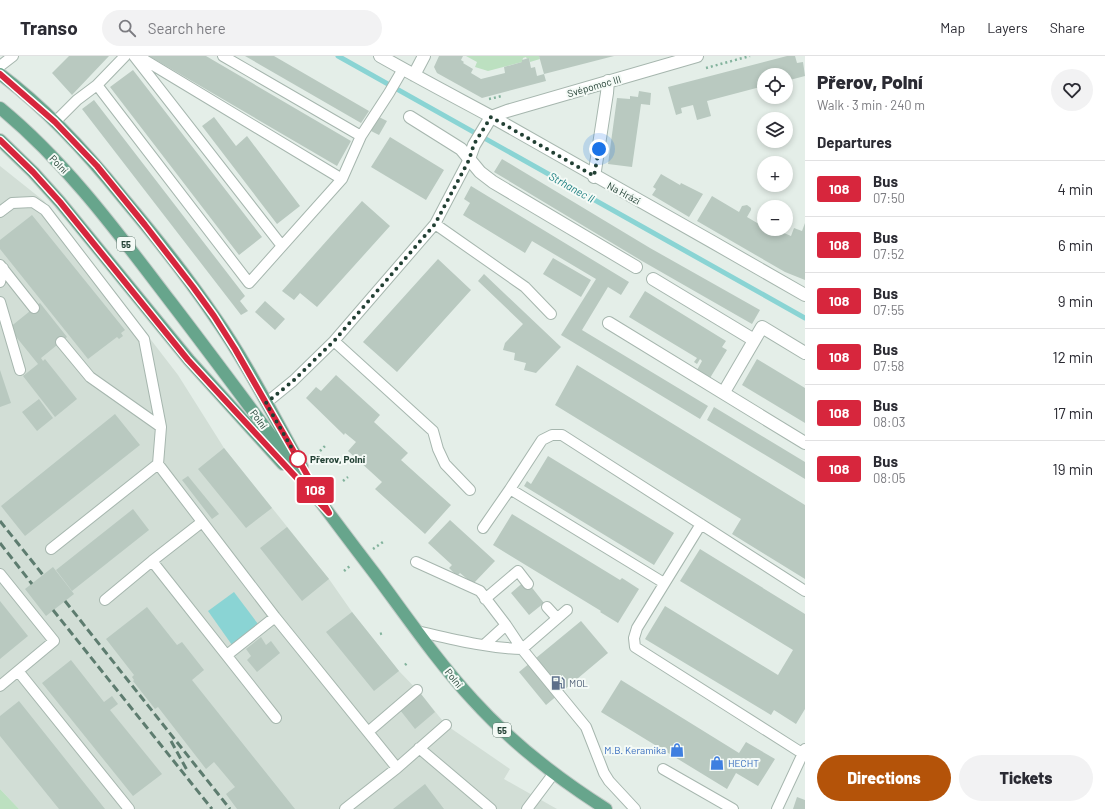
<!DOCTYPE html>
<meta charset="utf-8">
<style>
:root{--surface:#fff;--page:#f2f2f3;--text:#2b2b33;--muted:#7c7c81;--line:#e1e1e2;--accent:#b45309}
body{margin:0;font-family:Barlow,sans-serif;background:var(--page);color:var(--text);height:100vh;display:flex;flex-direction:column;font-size:15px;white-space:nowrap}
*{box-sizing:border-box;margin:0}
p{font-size:13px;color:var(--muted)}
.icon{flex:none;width:22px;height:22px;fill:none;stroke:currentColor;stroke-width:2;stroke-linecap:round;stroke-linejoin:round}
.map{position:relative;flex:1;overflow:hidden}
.drawer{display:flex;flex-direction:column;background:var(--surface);width:300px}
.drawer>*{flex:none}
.badge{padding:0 8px;border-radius:3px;font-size:14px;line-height:26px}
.controls{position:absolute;left:757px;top:12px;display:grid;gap:8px}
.controls a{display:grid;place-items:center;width:36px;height:36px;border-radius:50%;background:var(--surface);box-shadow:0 2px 6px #0003;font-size:20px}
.you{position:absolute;width:20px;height:20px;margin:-10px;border:3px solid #fff;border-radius:50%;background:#1a73e8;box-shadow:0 0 0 6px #1a73e833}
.map>.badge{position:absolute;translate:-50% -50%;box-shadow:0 0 0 2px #fff}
h2{padding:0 12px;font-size:15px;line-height:36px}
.round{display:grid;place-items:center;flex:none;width:42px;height:42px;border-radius:21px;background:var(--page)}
.summary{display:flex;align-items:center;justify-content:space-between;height:68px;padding:0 12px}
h1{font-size:19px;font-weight:800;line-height:30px}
.cta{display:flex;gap:8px;margin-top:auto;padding:8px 12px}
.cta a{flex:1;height:46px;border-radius:24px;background:var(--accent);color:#fff;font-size:16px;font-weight:800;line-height:46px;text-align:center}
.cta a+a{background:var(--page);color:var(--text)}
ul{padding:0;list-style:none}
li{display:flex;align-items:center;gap:12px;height:56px;padding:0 12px;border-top:1px solid var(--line)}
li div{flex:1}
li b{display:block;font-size:15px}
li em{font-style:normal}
li .badge{min-width:44px;font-weight:700;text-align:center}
header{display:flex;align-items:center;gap:24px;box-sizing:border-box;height:56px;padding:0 20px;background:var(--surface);border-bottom:1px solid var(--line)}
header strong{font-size:19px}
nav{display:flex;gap:22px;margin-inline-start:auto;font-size:14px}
.search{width:280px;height:36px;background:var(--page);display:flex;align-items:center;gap:10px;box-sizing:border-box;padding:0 14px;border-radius:22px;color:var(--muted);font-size:15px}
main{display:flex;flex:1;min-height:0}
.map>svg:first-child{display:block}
</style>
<header>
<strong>Transo</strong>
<div class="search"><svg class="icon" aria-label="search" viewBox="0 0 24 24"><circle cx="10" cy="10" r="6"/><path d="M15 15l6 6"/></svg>Search here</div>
<nav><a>Map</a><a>Layers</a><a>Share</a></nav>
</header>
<main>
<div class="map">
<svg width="805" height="753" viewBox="0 0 805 753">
<rect width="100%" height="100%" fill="#e4eee8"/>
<!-- built -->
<path fill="#d2ded6" d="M0 110 44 145 178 319 224 392 329 523 352 556 399 615 421 638 446 669 510 713 504 723 557 753H19L0 733Z"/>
<!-- green -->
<path fill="#bce0c0" d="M466 0H539L540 3 530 6 529 2 527 3 526 1 523 2 522 6 488 15 475 11 477 6Z
M0 733 19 753H0Z"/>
<!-- water -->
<path fill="#8ad4d4" d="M234 536 258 568 232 589 208 555Z"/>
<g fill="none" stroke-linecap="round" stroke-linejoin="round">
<!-- stream -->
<path stroke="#8ad4d4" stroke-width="5" d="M338 0 805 262"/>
</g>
<!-- building -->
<path fill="#b9c9c0" d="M69 0H109L72 39 52 17Z
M149 0H206L351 85 337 110Z
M245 0H274L369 55 361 67Z
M439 0H463L461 4 464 6 463 7 473 13 471 17 481 23 505 17 504 11 522 6V4L529 2 531 12 535 11 537 20 544 18 546 25 482 42 437 17 434 11Z
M539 0H614L544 18Z
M787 0H795L797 7 803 6 805 20 786 25V19H764V30L707 45 711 60 697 64 693 49 681 52 682 57 676 59 668 31Z
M133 14 262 181 239 199 110 31Z
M639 35 651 37 650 49 641 48 632 111 608 108 617 42 630 43V40L638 41Z
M94 44 245 240 240 245 248 255 241 259 82 53Z
M214 61 236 90 247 80 300 150 277 168 202 70Z
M379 61 387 65 379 79 371 75Z
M390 81 444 114 426 144 371 111Z
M502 103 650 192 760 254 752 268 642 205 494 116Z
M661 118 680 129 681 127 703 138 689 161 652 139 656 133 653 131Z
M471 130 629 226 621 239 608 231 582 274 708 350 700 363 561 279 596 223 532 185 525 197 463 159 470 147 464 143Z
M712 140 739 156 742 150 747 149 751 152V154L747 161 764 171V173H768L775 177 777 174 791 180 794 172 802 175 805 167V224L785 216 697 165Z
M362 145 390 170 317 251 300 237 294 244 282 235Z
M32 159 125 274 121 277 123 280 119 283 117 281 88 303 0 193V184Z
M553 202 591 224 581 241 543 218Z
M438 203 471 234 397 316 363 286Z
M484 218 561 291 536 317 524 314 526 307 514 304 515 297 503 294 505 287 523 268 478 225Z
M645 235 726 285 722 291 727 294 710 322 697 314 702 305 700 303 697 308 694 306 697 302 629 261Z
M265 245 285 263 275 274 255 256Z
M40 247 67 281 41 302 43 305 45 303 77 343 55 361 23 320 38 308 9 272Z
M757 303 805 332V367L742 329Z
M577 309 805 449V523L732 478 741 463 555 349Z
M0 314 11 347 0 351Z
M336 319 380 359 374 366 408 397 401 404 451 449 425 478 375 433 382 426 348 395 356 386 345 377 344 379 306 342 316 331 321 335Z
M39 343 53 362 37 375 22 356Z
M714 351 805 406V423L707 364Z
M115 358 140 389 25 480 1 450Z
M224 392 272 452 246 472 198 413Z
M548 400 674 477 654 509 524 430 527 425 531 428Z
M188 420 219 458 212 463 182 424Z
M133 453 149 474 72 535 56 514Z
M512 458 620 524 622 522 639 533 618 567 600 556 601 555 493 489Z
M450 464 495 505 473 528 460 517 457 520 449 512 452 509 428 487Z
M287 471 329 523 302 545 260 492Z
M700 493 805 558V653L796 668 774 654 771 659 645 583 665 550 778 619 793 594 680 525Z
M53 511 74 538 46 560 25 533Z
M526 524 544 547 529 559 511 537Z
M0 545 28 580 0 603Z
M147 551 177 589 182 586 204 614 192 624 295 753H237L226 738 235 731 214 706 206 713 158 651 155 653 133 625 134 624 132 621 134 619 106 583Z
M352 556 399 615 374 635 326 576Z
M581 565 608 597 546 649 519 616Z
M261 581 266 589 271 585 280 597 257 616 247 604 251 600 246 593Z
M71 604 104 646 112 640 118 648 110 654 162 718 133 740 42 627Z
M621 624 739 697 746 686 775 703 758 730 736 717 727 733 601 656Z
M421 638 435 656 415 673 400 654Z
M19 645 105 753H59L0 680V660Z
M425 728 444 753H393Z
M797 741 805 744V753H793Z"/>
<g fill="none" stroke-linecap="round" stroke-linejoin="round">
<defs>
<path id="lane" d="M125 0 97 29 249 227 342 123 361 80 389 37 403 13
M134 0 282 190
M138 0 342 123
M223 0 361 80
M0 10 13 0
M55 66 77 44 97 29
M469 103 435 168 334 285 433 375 438 393 445 408 470 434
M0 156 12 147 33 146 45 154 144 283 161 371
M435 168 525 231 551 258
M0 209 34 252
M0 226 3 212
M0 246 20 314
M61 286 90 321 161 371 158 408 275 561 397 712
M266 347 293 325 334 285
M202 466 152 505 276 662
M701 468 637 572 634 582 635 591 805 699
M483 472 510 433
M51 493 158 408
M416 506 480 535 506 569 484 589
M0 518 54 585 0 630
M664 527 510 433 542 384 552 379H562L805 535
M485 543 518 515 528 528
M105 544 152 505
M547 551 557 562
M506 569 522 593 567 554
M417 575C452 583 486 592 522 593L586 671 604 717 609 725 635 753
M227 599 275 561
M18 615 129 753
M368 676 417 634
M419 692 491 753
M663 713 733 753
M345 753 397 712 446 669
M527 753 554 717
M777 753 805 693"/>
<path id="street" d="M380 0C417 21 455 41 492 61 596 120 701 179 805 239
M414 19 424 0
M410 61 461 93 480 116 493 126 636 211
M491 61 507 55 697 0
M469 103 474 89 491 61
M594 121 607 37 608 25
M653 223 754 284
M609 267 805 387
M724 336 762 271 805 297"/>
<path id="primary" d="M0 18C47 53 87 97 123 142 155 180 186 219 214 260 247 307 274 361 302 411
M0 52C67 107 118 177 170 245 239 335 306 428 375 518 407 561 437 605 473 644 512 687 557 722 606 753
M0 84 33 116 60 146 189 304 283 408"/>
</defs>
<!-- lane casing -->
<use href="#lane" stroke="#a6b6ae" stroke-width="12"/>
<!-- street casing -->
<use href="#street" stroke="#a6b6ae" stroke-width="14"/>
<!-- primary casing -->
<use href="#primary" stroke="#c1cac6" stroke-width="14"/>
<!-- path -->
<path stroke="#83b39d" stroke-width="2.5" stroke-dasharray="2 3" stroke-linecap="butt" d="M706 12 750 0
M489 43 502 40
M320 395 325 390
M343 425 348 421
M373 493 383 486
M344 515 351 509
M380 578 383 577
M405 609 407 607"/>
<!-- lane -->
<use href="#lane" stroke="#fff" stroke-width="10"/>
<!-- street -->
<use href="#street" stroke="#fff" stroke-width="12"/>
<!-- primary -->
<use href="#primary" stroke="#67a58c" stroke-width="12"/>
<!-- rail -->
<path stroke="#5d7c6f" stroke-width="3" stroke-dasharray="8 4" stroke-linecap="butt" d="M0 465 43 519
M0 487 32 528
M65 545 230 753
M53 554 212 753
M171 685 188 716"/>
</g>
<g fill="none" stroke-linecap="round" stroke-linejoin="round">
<defs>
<path id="line" d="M0 18 55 66 97 110 145 169 193 231 214 260 235 293 329 457 188 304 60 146 33 116 0 84"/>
</defs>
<!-- line casing -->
<use href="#line" stroke="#fff" stroke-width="9"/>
<!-- line -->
<use href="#line" stroke="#d7263d" stroke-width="6"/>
<!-- walk -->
<path stroke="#224034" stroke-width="4" stroke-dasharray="0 7.2" d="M298 403 266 347 293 325 334 285 435 168 469 104 474 88 491 61 594 120 599 93"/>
</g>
<!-- icons -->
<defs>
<symbol id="fuel-bare" viewBox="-9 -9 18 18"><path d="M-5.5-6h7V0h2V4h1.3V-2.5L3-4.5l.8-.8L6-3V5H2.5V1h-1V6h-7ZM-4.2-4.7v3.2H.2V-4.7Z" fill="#5c6f8a" stroke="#f4faf6" stroke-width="2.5" paint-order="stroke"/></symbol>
<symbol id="shop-bare" viewBox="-9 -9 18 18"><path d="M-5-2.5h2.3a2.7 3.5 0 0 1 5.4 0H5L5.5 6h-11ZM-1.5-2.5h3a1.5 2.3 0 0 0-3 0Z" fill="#3f7fe0" stroke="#f4faf6" stroke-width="2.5" paint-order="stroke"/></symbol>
</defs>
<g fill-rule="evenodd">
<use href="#fuel-bare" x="548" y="617" width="20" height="20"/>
<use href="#shop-bare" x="667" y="684" width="20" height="20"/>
<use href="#shop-bare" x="707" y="697" width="20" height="20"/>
</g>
<!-- markers -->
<circle fill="#fff" stroke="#d7263d" stroke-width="2" cx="298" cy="403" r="8"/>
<g text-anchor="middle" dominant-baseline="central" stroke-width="4" stroke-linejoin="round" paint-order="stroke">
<!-- shield labels -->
<g fill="#f4faf6" stroke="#61786e" stroke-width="1">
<rect x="117" y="181" width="18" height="14" rx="3"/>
<rect x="493" y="667" width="18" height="14" rx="3"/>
</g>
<g font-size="9" font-weight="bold" fill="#224034">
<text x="126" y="188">55</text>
<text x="502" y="674">55</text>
</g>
<!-- street labels -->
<g font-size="10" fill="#224034" stroke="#f4faf6">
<text transform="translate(594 30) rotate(-16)">Svépomoc III</text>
<text transform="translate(59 108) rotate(46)">Polní</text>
<text transform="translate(624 137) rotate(28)">Na Hrázi</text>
<text transform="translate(259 363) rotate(53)">Polní</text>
<text transform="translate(454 622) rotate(51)">Polní</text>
</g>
<!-- stop labels -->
<g font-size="10" font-weight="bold" fill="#224034" stroke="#f4faf6" text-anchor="start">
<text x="310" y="403">Přerov, Polní</text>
</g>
<!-- service labels -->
<g font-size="10" fill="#4e5e75" stroke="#f4faf6" text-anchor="start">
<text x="569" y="627">MOL</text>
</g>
<!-- shop labels -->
<g font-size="10" fill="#366cbe" stroke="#f4faf6" text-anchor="end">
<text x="666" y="694">M.B. Keramika</text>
<text x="728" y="707" text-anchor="start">HECHT</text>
</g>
<!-- water labels -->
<g font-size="11" font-style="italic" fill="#197d7f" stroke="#f4faf6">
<text transform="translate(572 131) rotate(29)">Strhanec II</text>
</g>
</g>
</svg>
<div class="controls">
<a><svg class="icon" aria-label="locate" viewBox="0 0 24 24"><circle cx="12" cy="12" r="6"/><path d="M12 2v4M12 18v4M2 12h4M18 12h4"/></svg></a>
<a><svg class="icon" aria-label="layers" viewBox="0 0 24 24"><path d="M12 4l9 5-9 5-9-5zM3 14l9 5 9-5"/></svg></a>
<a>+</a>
<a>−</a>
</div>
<div class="you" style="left:599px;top:93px"></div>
<b class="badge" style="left:315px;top:434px;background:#d7263d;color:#fff">108</b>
</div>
<section class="drawer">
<div class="summary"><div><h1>Přerov, Polní</h1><p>Walk · 3 min · 240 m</p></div><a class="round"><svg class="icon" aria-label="heart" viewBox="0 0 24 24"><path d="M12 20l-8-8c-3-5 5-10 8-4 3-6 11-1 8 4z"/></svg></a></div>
<h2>Departures</h2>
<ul>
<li><span class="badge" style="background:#d7263d;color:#fff">108</span><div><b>Bus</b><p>07:50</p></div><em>4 min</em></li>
<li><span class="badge" style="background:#d7263d;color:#fff">108</span><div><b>Bus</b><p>07:52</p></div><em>6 min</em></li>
<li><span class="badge" style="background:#d7263d;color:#fff">108</span><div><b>Bus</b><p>07:55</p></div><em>9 min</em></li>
<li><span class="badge" style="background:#d7263d;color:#fff">108</span><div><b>Bus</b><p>07:58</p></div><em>12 min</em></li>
<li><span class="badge" style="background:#d7263d;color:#fff">108</span><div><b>Bus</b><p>08:03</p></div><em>17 min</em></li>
<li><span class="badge" style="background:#d7263d;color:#fff">108</span><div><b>Bus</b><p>08:05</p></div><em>19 min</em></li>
</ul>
<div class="cta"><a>Directions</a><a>Tickets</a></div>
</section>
</main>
